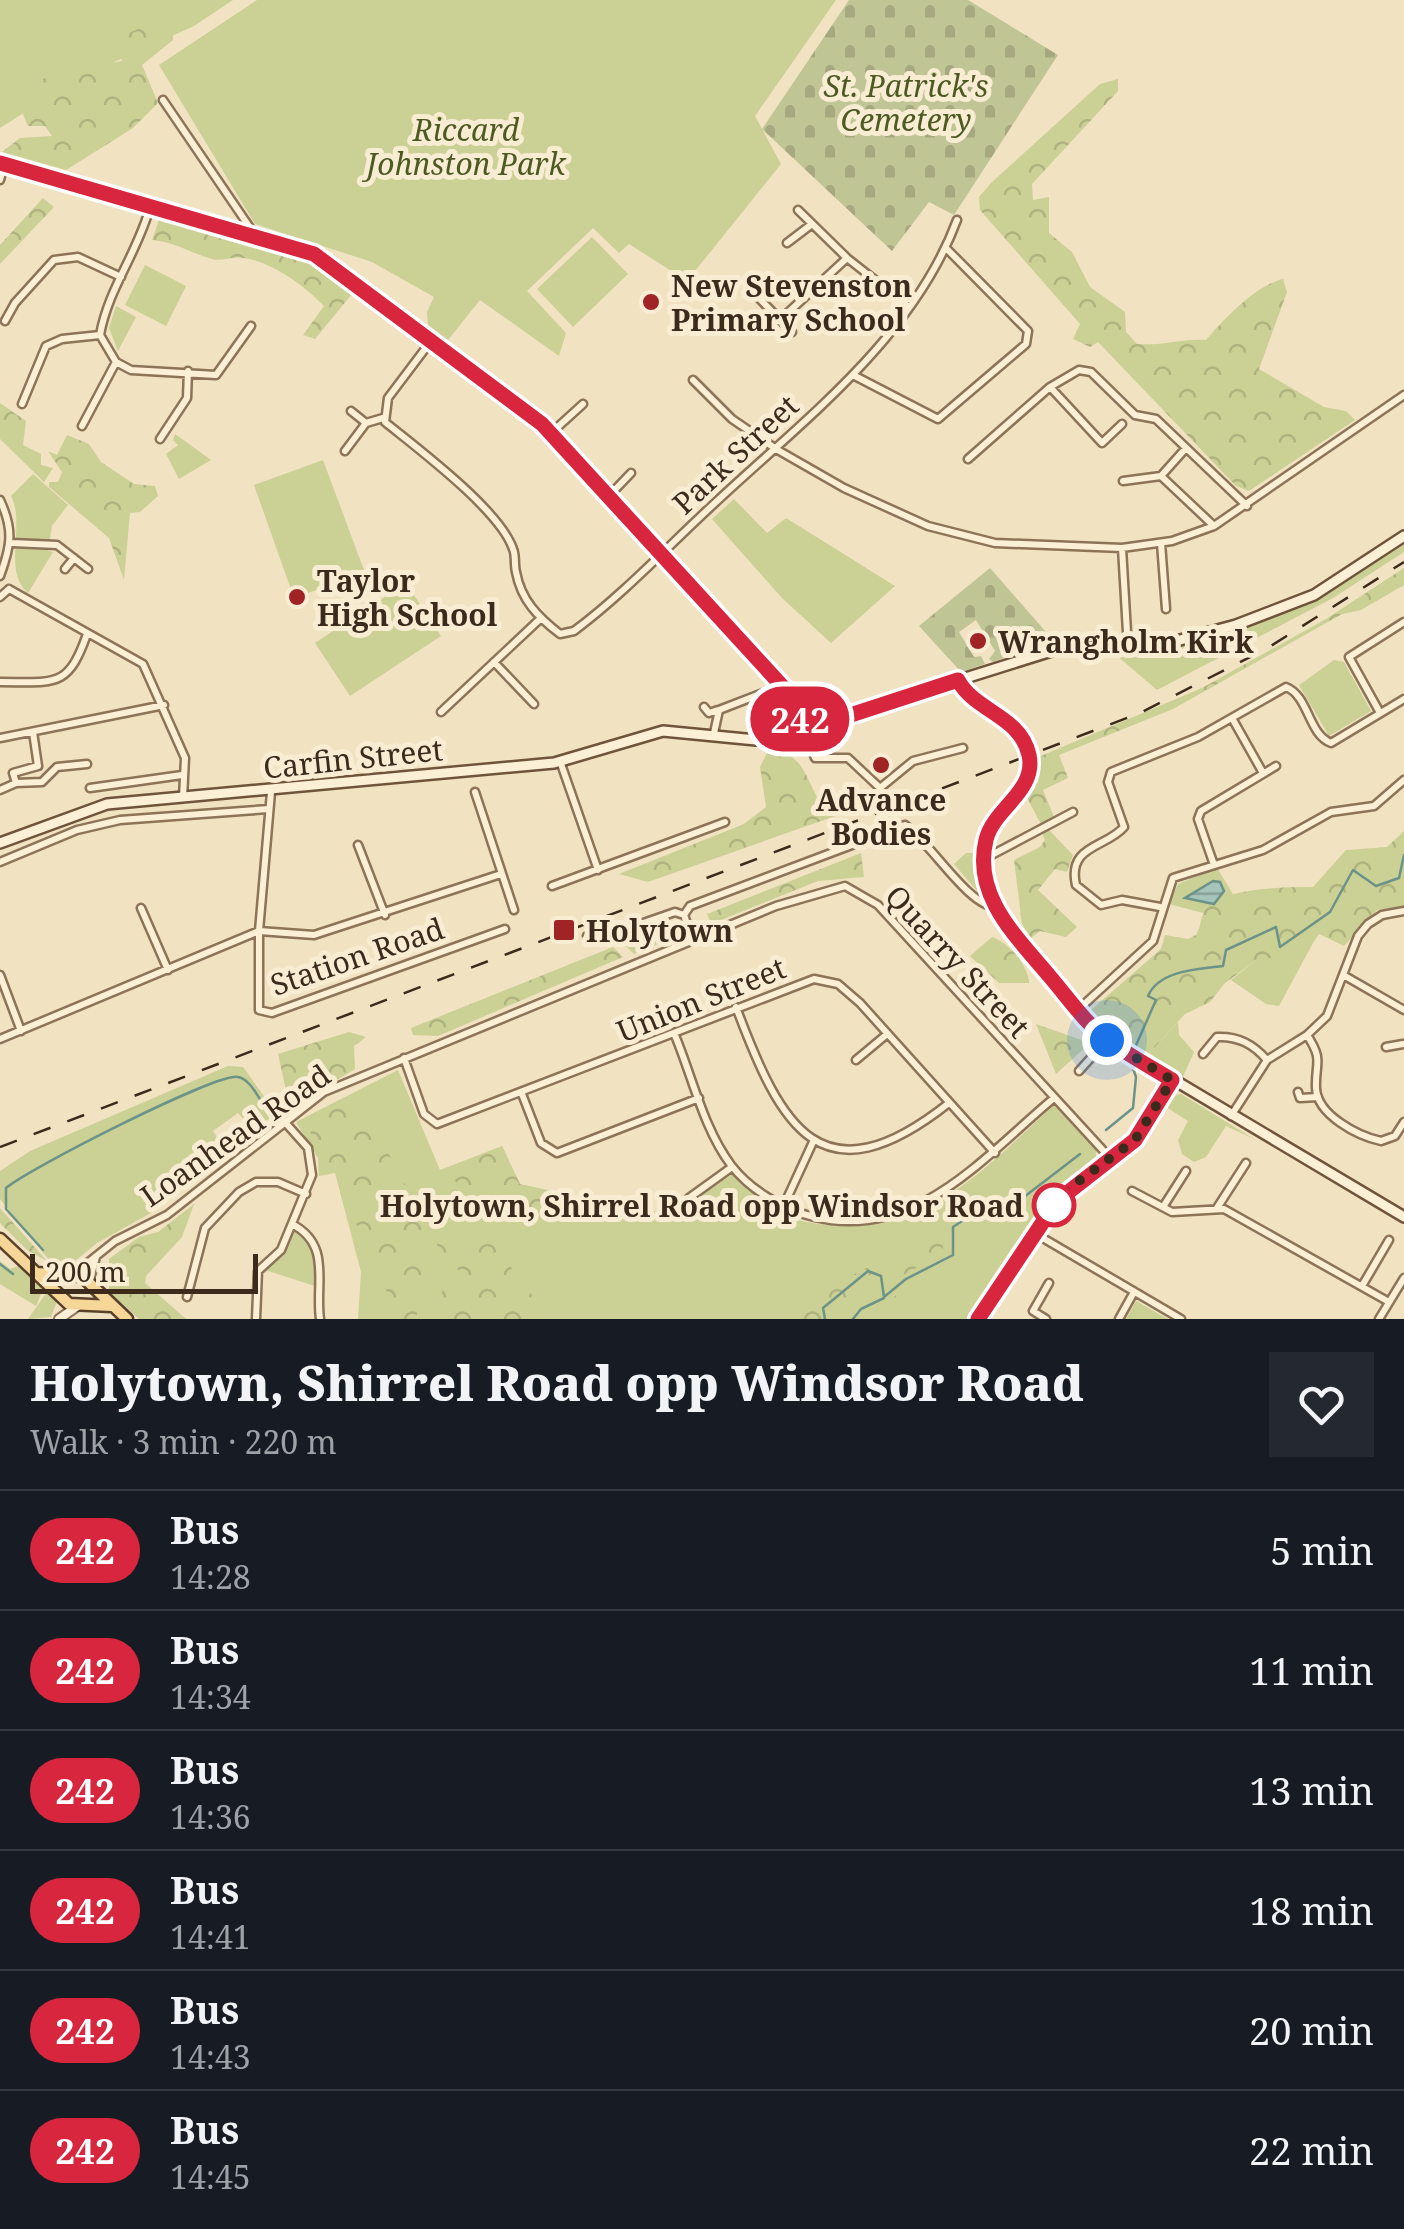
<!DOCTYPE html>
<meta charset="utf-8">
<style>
:root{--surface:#171b24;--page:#242831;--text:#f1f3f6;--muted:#9ea1a6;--line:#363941}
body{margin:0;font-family:"Noto Serif",serif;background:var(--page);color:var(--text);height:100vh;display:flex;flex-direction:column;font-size:38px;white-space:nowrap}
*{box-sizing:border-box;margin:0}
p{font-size:32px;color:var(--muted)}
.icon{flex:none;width:55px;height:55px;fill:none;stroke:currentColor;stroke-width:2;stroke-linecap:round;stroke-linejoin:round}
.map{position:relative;height:1319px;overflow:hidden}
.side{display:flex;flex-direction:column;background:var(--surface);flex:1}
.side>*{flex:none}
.badge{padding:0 20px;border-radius:32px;font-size:35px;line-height:65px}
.scale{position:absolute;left:30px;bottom:25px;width:228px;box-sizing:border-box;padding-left:10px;border:5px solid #3c2b1d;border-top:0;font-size:28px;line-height:35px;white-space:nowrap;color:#3c2b1d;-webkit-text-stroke:8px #f8ecd3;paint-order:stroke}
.you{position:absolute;width:50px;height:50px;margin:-25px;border:8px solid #fff;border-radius:50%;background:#1a73e8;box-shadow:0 0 0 15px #1a73e833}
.map>.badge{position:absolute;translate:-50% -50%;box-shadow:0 0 0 5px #fff}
.round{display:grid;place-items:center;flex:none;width:105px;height:105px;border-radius:0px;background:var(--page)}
.overview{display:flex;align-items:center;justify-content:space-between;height:170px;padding:0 30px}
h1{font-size:48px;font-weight:800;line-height:75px}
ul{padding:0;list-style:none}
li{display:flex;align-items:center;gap:30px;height:120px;padding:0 30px;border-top:2px solid var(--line)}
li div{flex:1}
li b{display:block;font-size:38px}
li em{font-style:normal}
li .badge{min-width:110px;font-weight:700;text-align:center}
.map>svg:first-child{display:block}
</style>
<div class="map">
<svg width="1404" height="1319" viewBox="0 0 1404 1319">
<defs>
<pattern id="forest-crowns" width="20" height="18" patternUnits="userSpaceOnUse" patternTransform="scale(2.5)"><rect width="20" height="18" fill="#cbd095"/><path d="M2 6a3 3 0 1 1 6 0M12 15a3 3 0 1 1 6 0" fill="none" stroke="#afb380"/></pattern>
<pattern id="cemetery-stones" width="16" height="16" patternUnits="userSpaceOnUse" patternTransform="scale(2.5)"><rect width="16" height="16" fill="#c0c595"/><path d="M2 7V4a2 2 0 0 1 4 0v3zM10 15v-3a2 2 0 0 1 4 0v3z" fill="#a6a980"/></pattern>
<pattern id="water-rules" width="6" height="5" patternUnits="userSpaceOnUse" patternTransform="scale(2.5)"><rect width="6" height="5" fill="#a5c4ba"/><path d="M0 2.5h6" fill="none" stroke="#889f97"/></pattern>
</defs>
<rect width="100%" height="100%" fill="#f1e2c2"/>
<!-- green -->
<path fill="#cbd095" d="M0 0H233L194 26 79 78 0 128Z
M257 0H836L755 116 781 164 687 281 629 244 619 253 593 228 527 291 566 333 559 356 480 300 448 340 428 325 427 312 434 297 372 262 255 224 159 65Z
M592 237 628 274 573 327 537 289Z
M145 265 186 286 166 326 125 305Z
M116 306 136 317 118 351 109 328Z
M175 434 211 460 179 479 166 454 178 445 173 440Z
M323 460 365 573 294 598 254 485Z
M33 474 68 505 52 526 48 551 53 552 28 593C2 571 26 525 11 496Z
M734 499 767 533 786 518 895 586 831 643 782 598 712 519Z
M1404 542V552L1333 598 1157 690 1116 655C1230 648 1312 605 1404 542Z
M406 583 441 636 350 696 315 643Z
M1334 660 1344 662 1371 711 1329 736 1299 685Z
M966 853H979L981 889 977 891 954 864Z
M1217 868 1233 894 1203 913 1169 904 1178 884Z
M1313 943 1279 1006 1266 1004 1231 980 1256 960Z
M1178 1022 1179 1035 1194 1052 1182 1079 1146 1057Z
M228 1066 243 1067 276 1113 255 1131 238 1113 213 1131 227 1151 158 1209 97 1243 69 1266 53 1265 0 1199V1171L30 1151Z
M398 1070 440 1170 502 1146 522 1189 649 1212 680 1209 733 1174C744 1184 755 1196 767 1205 785 1219 810 1224 832 1225 932 1232 986 1167 1054 1105L1096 1148V1159L1046 1207 970 1319H358L361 1272 335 1173 319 1176 318 1158 296 1122Z
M1181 1094 1254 1139 1226 1126 1206 1157 1194 1162 1182 1154 1178 1140 1188 1121 1166 1107 1175 1095Z
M293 1227 314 1244 318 1287 262 1269 275 1257Z
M0 1261 10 1269 18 1266 43 1289 36 1306 0 1284Z
M49 1289 57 1301 51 1317 28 1319Z
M1136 1301 1168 1319H1126Z"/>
<!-- forest -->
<path fill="url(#forest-crowns)" d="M151 24 173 29V40L142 65 158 103 133 128 66 170 2 152 20 138 52 136 45 126H28L22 112 31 85 53 74 122 61 118 37Z
M1118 79V91L1032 184 1033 200 1049 197V233L1072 252 1090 287 1125 312 1126 332 1137 344C1164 346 1183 338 1206 340 1224 319 1256 285 1283 279L1287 292 1259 369 1324 407 1346 411 1355 420 1249 491 1236 486 1098 342 1090 347 1073 339 1080 324 980 210 979 197 992 182 1100 84Z
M43 198 54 207 0 264V245Z
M160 217 307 260 352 294 315 339 303 335 324 306C305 286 271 261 243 258 232 256 222 262 212 259 191 253 175 242 152 240Z
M0 403 26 421 23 445 41 454V465L53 468 44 482 0 439Z
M67 435 89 444 101 462 134 484 155 486 158 496 140 512 130 513 124 580 109 538 49 487V482H58L62 472 48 451 57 455Z
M1404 568V585L1361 610 1342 614 1173 709 1059 755 1068 778 1043 790 1054 817 1041 824 1026 796 1034 778 1036 758 1202 688 1326 619Z
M768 751C808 751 804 783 824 807L837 806 841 814 648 882 619 874 744 824 766 807 760 767Z
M1049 830 1073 855 1067 872 1055 869 1038 890 1077 927 1066 937 1040 931 1031 938 1022 924 1014 860 1040 847 1045 840 1042 833Z
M1404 831V906L1377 910 1344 946 1319 934 1313 943 1290 955 1256 960 1224 984 1210 1002 1185 1014 1146 1057 1125 1045 1091 1010 1161 949 1165 935 1188 939 1196 935C1201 927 1200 921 1203 914 1214 887 1288 887 1313 887L1346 850 1387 847Z
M861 853 864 877 818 881 711 924 707 914Z
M672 924 676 936 634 954 623 943Z
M992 937C1008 942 1029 966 1029 983H999L970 956Z
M613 947 623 957 438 1036 413 1035 411 1028Z
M1036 1024 1090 1043 1056 1074Z
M349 1032 366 1037 354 1046 355 1069 324 1088 287 1095 278 1054Z
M351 1099C385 1141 428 1213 429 1268 430 1287 415 1299 417 1319H387L386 1281 352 1216 336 1170 322 1169 316 1142 304 1121Z
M502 1146 520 1184 581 1197 605 1210C545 1205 493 1222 447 1173Z
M426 1198 480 1212 444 1210 440 1223 451 1236 477 1237 493 1243 550 1319H439L444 1276 460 1282 458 1269 437 1245Z
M194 1204 182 1237 146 1276 145 1283 186 1319H139L109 1292V1259L139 1237 158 1232Z
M0 1208 47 1261 27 1250 0 1223Z
M943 1228V1253L894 1280 844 1319H793L851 1276Z
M915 1285 895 1319H879L885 1302Z"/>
<!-- cemetery -->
<path fill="url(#cemetery-stones)" d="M849 0H968L1058 55 954 215 929 202 892 251 762 129Z
M990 568 1053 640 993 662 989 659 995 651 976 620 959 632 974 657 981 656 985 664 961 672 919 626Z"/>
<!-- water -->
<path fill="url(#water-rules)" stroke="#6b9388" stroke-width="2.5" d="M1213 881 1220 882 1224 891 1214 904 1185 898Z"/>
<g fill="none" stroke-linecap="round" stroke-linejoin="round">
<!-- stream -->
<path stroke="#6b9388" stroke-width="2.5" d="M1133 1052 1156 1000 1148 996C1159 970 1199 969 1223 966L1226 950 1276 927 1280 947 1330 912 1353 870 1376 886 1399 878 1404 855
M1106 1130 1133 1108 1136 1077 1130 1060
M43 1250 6 1209V1188C28 1169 216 1073 238 1077 250 1079 257 1096 264 1105
M0 1264 13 1274
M825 1319 823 1308 868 1271 881 1276 884 1297 906 1279 953 1255V1227L991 1202 1024 1197 1080 1154
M853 1319 861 1309 884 1298"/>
<defs>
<path id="minor" d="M163 100 255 235
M0 180 4 164
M150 207C138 252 108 289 100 335L116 362 131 370 216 375 251 326
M798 210 847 258 908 306
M787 243 812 224
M753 292 792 332
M780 320 847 258
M5 321 15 303 54 260 78 257 121 277
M431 341 388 398 385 422C417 448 500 510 513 549 516 555 514 565 516 572 521 600 538 617 560 634L574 631C625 593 669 545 716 502 805 419 913 338 957 220
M853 375 938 419 1026 344 1028 331 946 248
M693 380 732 419 776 449 844 488 928 526 995 543 1122 548 1172 541 1214 526 1404 395
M1051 388 1102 443 1122 424
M22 404 46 346 62 339 100 335
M351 411 366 423
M82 426 116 362
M550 434 583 404
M160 439 187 398 188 371
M1186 448 1161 476 1214 526
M345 451 366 423 383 418
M968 459 1050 387 1079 370 1091 372 1135 415 1156 419 1247 506
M1123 481 1161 476
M608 497 631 473
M0 500C14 530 11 546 0 576
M12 543 57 545 88 569
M1161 543 1166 609
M1122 548 1128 649
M65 569 74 558
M9 589 143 664 185 758 183 798
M0 597 9 589
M494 662 534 704
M0 682C55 682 68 689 87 634
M704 707 709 713 718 710
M1379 711 1349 657 1404 622
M441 712 540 619
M1232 718 1263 773
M33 732 38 766 13 773 16 783 42 782 57 767 87 764
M714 733 719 710 781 686
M0 738 164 705
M807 738 815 758H848L880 788 913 761 963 748
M560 761 598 870
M90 788 182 775
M0 790 16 783
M271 792 259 931V1010L272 1013 505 929
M475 792 514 910
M358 845 385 915
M984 859 1073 812
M0 862 77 830 120 820 269 809
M1213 862 1198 819 1201 811 1276 766
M552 886 725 822
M1160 907 1122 900 1101 905 1076 885C1067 845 1106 848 1124 827L1108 782 1111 772 1198 737 1286 687C1309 696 1308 734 1331 743L1404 699
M141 908 168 970
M684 915 693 941
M587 936H606L675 912 684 915 690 906 905 825C931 843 968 906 996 907
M0 975 21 1031
M1345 976 1404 1010
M736 1007C781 1127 821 1204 949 1103
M1079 1009 1153 941 1173 878 1263 850 1331 812 1374 806 1404 780
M674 1033C692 1075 703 1128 731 1165 750 1190 784 1210 814 1217 917 1241 983 1157 1054 1098
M1307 1035C1324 1061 1315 1062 1316 1088 1317 1115 1358 1136 1381 1141L1395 1136 1404 1122
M0 1039 259 931 314 935 501 874
M1386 1047 1403 1044
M1203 1054 1217 1037C1238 1036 1253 1044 1267 1060
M404 1058 424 1114 437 1124 814 979 838 984 860 1003 995 1153
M856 1060 886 1035
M1079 1071 1107 1040
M1298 1092 1300 1098 1318 1097
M522 1094 541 1143 557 1153 699 1098
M1231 1116 1267 1060 1307 1035 1327 1016 1358 936 1368 924 1382 915 1404 911
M1132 1191 1172 1212 1224 1209 1389 1302
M689 1198 732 1167
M784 1205 813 1142
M1163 1207 1186 1171
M1217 1208 1246 1163
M292 1224C332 1245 315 1283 320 1319
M1036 1234 1181 1319
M75 1273 115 1241 167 1215 324 1092 776 906 845 886 878 905 1111 1159
M89 1282 96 1257
M1362 1286 1389 1240
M187 1297 205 1228 239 1192 256 1182H278L306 1194
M256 1319 258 1271 281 1250 312 1175 308 1148 283 1120
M979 1319 1057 1201 1135 1140 1172 1080
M1046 1319 1033 1311 1049 1283
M1119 1319 1134 1292
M1379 1319 1404 1278"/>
<path id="tertiary" d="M59 1319 79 1305"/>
<path id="secondary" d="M0 163 314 254 541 424 793 699 800 720
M958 680C972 707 1003 714 1025 743
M813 726 1061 648 1154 647 1236 625 1314 595 1404 536
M794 732 807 738 813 726
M1030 768 1025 783 986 838 984 859 990 893 1020 944 1107 1040 1404 1217
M0 843 107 804 554 763 663 731 756 740 794 732"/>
<path id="primary" d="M0 1239 69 1304 112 1306
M36 1273 82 1276 127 1319"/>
</defs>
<!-- minor casing -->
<use href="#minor" stroke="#8d7358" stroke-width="11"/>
<!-- tertiary casing -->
<use href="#tertiary" stroke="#8d7358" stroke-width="12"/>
<!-- secondary casing -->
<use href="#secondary" stroke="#6f543b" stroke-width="14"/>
<!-- primary casing -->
<use href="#primary" stroke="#5a412c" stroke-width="15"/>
<!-- minor -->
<use href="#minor" stroke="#fbf0d6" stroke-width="6"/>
<!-- tertiary -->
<use href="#tertiary" stroke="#fbf0d6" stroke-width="8"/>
<!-- secondary -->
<use href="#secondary" stroke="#fbf0d6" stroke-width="9"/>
<!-- primary -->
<use href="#primary" stroke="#f7d798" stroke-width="10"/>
<!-- rail -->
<path stroke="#3c2b1d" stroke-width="2.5" stroke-dasharray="18 18" stroke-linecap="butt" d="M0 1147 1140 713 1266 649 1404 562"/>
<defs>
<path id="secondary-bridge" d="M1025 743 1030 768"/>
</defs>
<!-- secondary-bridge casing -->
<use href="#secondary-bridge" stroke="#6f543b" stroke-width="14" stroke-linecap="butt"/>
<!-- secondary-bridge -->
<use href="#secondary-bridge" stroke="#fbf0d6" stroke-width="9"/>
</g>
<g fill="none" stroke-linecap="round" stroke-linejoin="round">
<defs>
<path id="line" d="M0 163 314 254 542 424 794 699 800 720 813 726 826 723 958 680C975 712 1020 715 1029 755 1037 791 993 809 986 840 972 897 1019 939 1051 978 1069 999 1086 1024 1108 1040 1128 1055 1151 1067 1172 1080L1135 1140 1057 1201 978 1319"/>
</defs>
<!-- line casing -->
<use href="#line" stroke="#fff" stroke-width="22"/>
<!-- line -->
<use href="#line" stroke="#d7263d" stroke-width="15"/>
<!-- walk -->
<path stroke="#3c2b1d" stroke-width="10" stroke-dasharray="0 18" d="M1054 1205 1068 1189 1135 1140 1172 1080 1107 1040"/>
</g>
<!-- markers -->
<g fill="#a02326" stroke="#f8ecd3" stroke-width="4">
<circle cx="651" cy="302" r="10"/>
<circle cx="297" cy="597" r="10"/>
<circle cx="978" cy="641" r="10"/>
<circle cx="881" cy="765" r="10"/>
<rect x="552" y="918" width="24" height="24" rx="5"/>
</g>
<circle fill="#fff" stroke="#d7263d" stroke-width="5" cx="1054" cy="1205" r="20"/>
<g text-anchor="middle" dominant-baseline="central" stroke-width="10" stroke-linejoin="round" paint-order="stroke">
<!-- park labels -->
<g font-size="30" font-style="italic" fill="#4d5a22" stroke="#f8ecd3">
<text x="906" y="85">St. Patrick's<tspan x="906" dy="34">Cemetery</tspan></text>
<text x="466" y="129">Riccard<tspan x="466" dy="34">Johnston Park</tspan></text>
</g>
<!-- poi labels -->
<g font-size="30" font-weight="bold" fill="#3c2b1d" stroke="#f8ecd3" text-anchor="start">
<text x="671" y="285">New Stevenston<tspan x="671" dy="34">Primary School</tspan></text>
<text x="317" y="580">Taylor<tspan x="317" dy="34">High School</tspan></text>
<text x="998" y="641">Wrangholm Kirk</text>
<text x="881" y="799" text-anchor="middle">Advance<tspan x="881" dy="34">Bodies</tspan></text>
<text x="586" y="930">Holytown</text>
</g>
<!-- street labels -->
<g font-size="30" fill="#3c2b1d" stroke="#f8ecd3">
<text transform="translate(735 454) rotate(-43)">Park Street</text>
<text transform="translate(353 758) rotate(-6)">Carfin Street</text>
<text transform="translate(357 956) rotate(-19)">Station Road</text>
<text transform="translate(958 961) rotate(47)">Quarry Street</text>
<text transform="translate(701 999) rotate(-22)">Union Street</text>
<text transform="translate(235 1135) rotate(-35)">Loanhead Road</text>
</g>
<!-- stop labels -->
<g font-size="30" font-weight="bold" fill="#3c2b1d" stroke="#f8ecd3" text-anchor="end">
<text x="1024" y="1205">Holytown, Shirrel Road opp Windsor Road</text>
</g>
</g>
</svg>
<div class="scale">200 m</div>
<div class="you" style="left:1107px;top:1040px"></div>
<b class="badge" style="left:800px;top:719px;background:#d7263d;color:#fff">242</b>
</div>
<section class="side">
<div class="overview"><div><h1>Holytown, Shirrel Road opp Windsor Road</h1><p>Walk · 3 min · 220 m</p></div><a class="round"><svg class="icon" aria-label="heart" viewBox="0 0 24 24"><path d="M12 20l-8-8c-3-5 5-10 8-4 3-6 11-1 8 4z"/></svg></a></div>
<ul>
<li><span class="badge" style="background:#d7263d;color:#fff">242</span><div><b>Bus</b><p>14:28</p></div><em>5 min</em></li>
<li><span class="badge" style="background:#d7263d;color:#fff">242</span><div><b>Bus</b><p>14:34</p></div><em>11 min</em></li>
<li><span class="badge" style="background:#d7263d;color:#fff">242</span><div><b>Bus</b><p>14:36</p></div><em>13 min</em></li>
<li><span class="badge" style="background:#d7263d;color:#fff">242</span><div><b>Bus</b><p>14:41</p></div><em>18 min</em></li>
<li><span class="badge" style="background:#d7263d;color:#fff">242</span><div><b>Bus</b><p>14:43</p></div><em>20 min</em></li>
<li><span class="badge" style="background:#d7263d;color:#fff">242</span><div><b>Bus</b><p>14:45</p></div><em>22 min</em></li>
</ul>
</section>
